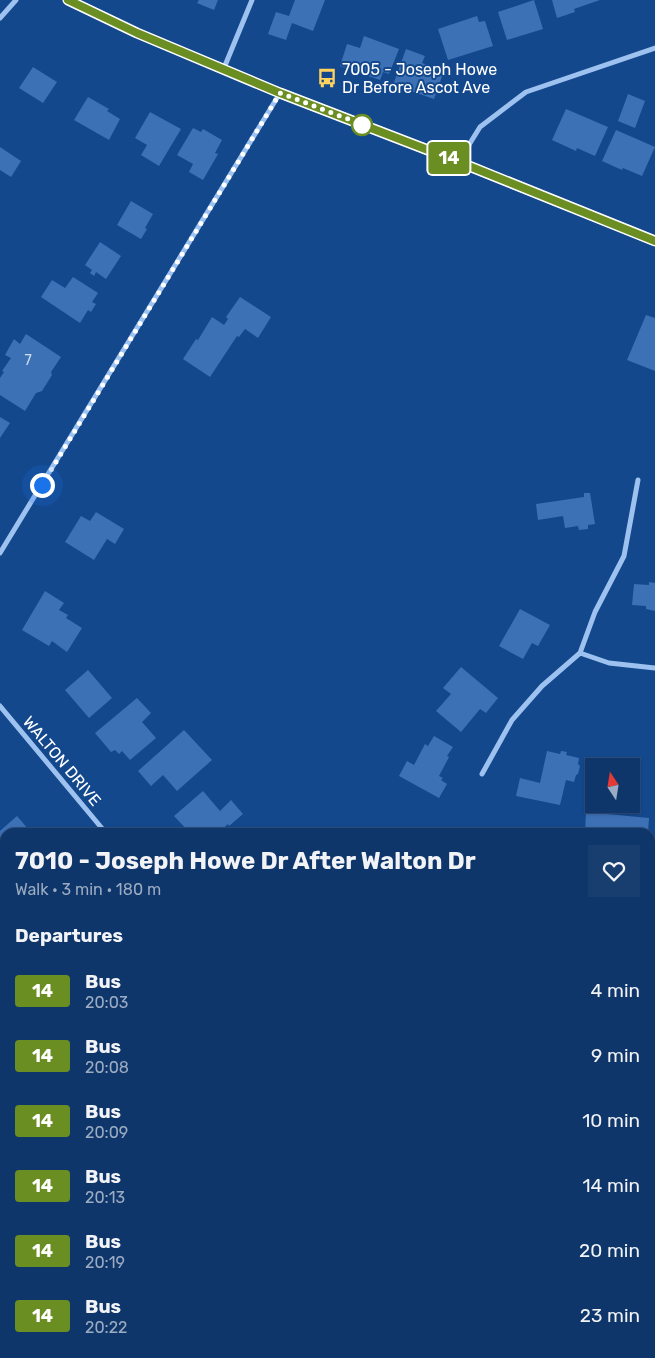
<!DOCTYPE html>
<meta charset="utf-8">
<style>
:root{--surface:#0f366a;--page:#183e70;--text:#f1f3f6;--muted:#9babc1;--line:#2f507e}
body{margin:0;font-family:Rubik,sans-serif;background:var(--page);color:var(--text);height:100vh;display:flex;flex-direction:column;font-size:19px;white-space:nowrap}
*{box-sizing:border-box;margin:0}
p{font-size:16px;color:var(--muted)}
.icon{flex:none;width:28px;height:28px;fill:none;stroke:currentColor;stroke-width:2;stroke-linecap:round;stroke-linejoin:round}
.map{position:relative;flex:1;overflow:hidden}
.sheet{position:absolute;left:0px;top:828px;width:655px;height:531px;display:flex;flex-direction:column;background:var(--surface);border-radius:15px 15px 0 0;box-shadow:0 1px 4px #0004,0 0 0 1px var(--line)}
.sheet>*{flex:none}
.badge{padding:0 10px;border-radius:4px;font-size:18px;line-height:32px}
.needle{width:32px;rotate:348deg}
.buttons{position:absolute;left:585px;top:758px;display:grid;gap:10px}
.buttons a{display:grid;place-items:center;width:55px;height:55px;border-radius:0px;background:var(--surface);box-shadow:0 1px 4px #0004,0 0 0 1px var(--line);font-size:25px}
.you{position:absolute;width:25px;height:25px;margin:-12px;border:4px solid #fff;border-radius:50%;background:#1a73e8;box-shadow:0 0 0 8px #1a73e833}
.map>.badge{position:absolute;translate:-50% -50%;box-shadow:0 0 0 2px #fff}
h2{padding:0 15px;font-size:19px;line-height:45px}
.round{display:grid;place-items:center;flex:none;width:52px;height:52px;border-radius:0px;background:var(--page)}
.head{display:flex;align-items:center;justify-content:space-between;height:85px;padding:0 15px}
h1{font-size:24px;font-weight:700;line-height:38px}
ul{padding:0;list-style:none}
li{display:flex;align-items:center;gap:15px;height:65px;padding:0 15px}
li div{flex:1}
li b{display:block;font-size:19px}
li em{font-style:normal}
li .badge{min-width:55px;font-weight:700;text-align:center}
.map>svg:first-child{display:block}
</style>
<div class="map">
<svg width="655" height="1358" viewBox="0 0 655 1358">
<rect width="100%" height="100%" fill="#14488d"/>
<!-- green -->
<path fill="#2661ac" d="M0 905 5 911V1059L0 1053Z
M194 1354H301L303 1358H196Z"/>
<!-- building -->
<path fill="#3d71b6" d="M199 0H218L214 10 197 3Z
M295 0H325L313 31 292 23 286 40 268 34 276 12 289 16Z
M534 0 543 29 507 40 498 12Z
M552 0H600L574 9 575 12 557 18Z
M477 16 479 22 485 21 493 46 448 60 438 29Z
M364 36 399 49 389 74 383 72 380 80 340 66 347 44 360 48Z
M406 49 425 56 422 63 444 71 434 99 393 85Z
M33 67 57 82 43 103 19 88Z
M628 94 645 101 635 128 618 121Z
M88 97 109 109 107 111 120 119 109 140 74 120Z
M566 109 608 127 595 156 577 148 576 151 552 140Z
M150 112 181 129 159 166 141 155 147 145 135 138Z
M193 128 201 132 203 129 222 140 215 153 218 154 203 180 189 172 193 164 177 155Z
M616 130 655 147 642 176 623 168 622 170 602 161Z
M0 147 21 161 11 177 0 170Z
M131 201 153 214 145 228 147 229 141 239 117 225Z
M100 242 121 256 106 279 96 272 94 276 90 273 92 270 85 265Z
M73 277 98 293 92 302 96 304 91 312 88 310 80 323 41 297 52 280 65 288Z
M240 297 271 317 258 338 245 329 239 337 237 336 210 377 183 359 196 339 198 340 212 317 224 325 228 319 226 317Z
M646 315 655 318V371L627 360Z
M26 334 61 357 51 372 52 375 42 391 36 393 25 411 0 395V378L4 372 2 371 11 358 5 355 14 339 20 344Z
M0 417 10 423 0 438Z
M584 493H590L595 524 588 525V529L579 530 578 526 565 528 563 516 538 520 536 504 584 497Z
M96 512 124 529 115 544 107 539 94 560 65 542 81 516 90 521Z
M649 582 655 583V611L646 609V606L632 605 634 584 649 585Z
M45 591 64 603 59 610 68 615 66 618 82 628 67 652 52 641 49 646 22 630Z
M520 609 550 625 538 646 532 643 523 659 499 646Z
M461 667 498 698 486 713 480 709 461 732 436 711 451 694 443 688Z
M88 670 112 698 89 718 65 690Z
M137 698 151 713 142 722 156 738 130 760 122 751 119 754 115 750 111 752 95 733Z
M184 730 212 760 177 791 163 775 151 786 138 771Z
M434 736 453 747 447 756 449 757 439 776 443 778 441 780 447 784 439 798 399 776 407 761 414 765 425 744 428 746Z
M547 751 560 754 561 751 567 752 566 755 579 758 578 764 580 766 578 774 576 775 574 782 566 780 560 805 516 796 520 778 540 783Z
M203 791 220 811 231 800 243 814 229 826 228 824 219 832H189L174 816Z
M586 812 649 818 648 832H585Z
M17 816 29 830 31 829 34 832H5V863L4 864 0 859V831Z
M650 1111 655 1112V1155H650Z
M0 1130 5 1137V1169L0 1173Z
M650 1318H655V1357L645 1356V1354H650Z
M114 1354H140L142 1358H116Z
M416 1354H449V1358H417Z
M475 1354H499L500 1358H476Z
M518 1354H557V1356L550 1358H519Z"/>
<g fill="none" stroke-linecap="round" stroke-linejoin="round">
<!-- path -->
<path stroke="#9ec2f0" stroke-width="3" stroke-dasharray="2.5 4" stroke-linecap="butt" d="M0 970 5 976
M253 1354 255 1358"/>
<!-- street -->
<path stroke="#9ec2f0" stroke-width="5" d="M0 18 16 0
M224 68 252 0
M459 161 480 127 526 92 655 48
M0 553 280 93
M580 653 609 663 655 668
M0 706 105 832
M482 774 512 720 542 686 580 653 595 612 624 556 638 480
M650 1057H655
M0 1268 5 1279
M35 1354 36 1358"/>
<!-- secondary -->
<path stroke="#cce0fb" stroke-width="10" d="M68 0 137 33 280 93 459 162 655 241"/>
</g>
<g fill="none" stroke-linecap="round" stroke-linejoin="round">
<defs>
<path id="line" d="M68 0 137 33 280 93 459 162 655 241"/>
</defs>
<!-- line casing -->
<use href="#line" stroke="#fff" stroke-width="11"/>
<!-- line -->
<use href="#line" stroke="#6b8e23" stroke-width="8"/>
<!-- walk -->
<path stroke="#fff" stroke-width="5" stroke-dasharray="0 9" d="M42 485 280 93 369 127 362 125"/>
</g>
<!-- icons -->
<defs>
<symbol id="bus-bare" viewBox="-9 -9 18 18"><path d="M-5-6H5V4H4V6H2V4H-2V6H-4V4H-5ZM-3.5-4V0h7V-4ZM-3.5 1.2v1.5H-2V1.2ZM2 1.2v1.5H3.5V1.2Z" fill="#ffd25d" stroke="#14488d" stroke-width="2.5" paint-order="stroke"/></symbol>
</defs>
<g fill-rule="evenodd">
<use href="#bus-bare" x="313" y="64" width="28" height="28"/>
</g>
<!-- markers -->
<circle fill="#fff" stroke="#6b8e23" stroke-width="2.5" cx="362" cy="125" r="10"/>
<g text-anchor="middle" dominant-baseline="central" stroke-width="4" stroke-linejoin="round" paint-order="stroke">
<!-- number labels -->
<g font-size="14" fill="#cedced">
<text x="28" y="360">7</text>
</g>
<!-- poi labels -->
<g font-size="16" fill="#fff" stroke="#14488d" text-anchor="start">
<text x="342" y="69">7005 - Joseph Howe<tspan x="342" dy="18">Dr Before Ascot Ave</tspan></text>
</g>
<!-- street labels -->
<g font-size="16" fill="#fff" stroke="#14488d">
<text transform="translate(62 761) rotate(50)">WALTON DRIVE</text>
</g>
</g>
</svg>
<div class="buttons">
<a><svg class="needle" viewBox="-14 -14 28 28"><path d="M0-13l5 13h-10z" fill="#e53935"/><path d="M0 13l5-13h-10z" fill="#9babc1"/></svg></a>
</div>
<div class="you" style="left:42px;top:485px"></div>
<b class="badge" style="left:449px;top:158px;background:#6b8e23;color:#fff">14</b>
<section class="sheet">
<div class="head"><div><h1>7010 - Joseph Howe Dr After Walton Dr</h1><p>Walk · 3 min · 180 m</p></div><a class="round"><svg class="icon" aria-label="heart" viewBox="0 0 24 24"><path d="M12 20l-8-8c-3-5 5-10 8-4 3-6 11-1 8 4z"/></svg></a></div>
<h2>Departures</h2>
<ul>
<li><span class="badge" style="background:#6b8e23;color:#fff">14</span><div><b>Bus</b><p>20:03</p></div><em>4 min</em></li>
<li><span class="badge" style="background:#6b8e23;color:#fff">14</span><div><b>Bus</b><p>20:08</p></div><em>9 min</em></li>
<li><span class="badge" style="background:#6b8e23;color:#fff">14</span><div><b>Bus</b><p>20:09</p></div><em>10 min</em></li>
<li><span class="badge" style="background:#6b8e23;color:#fff">14</span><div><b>Bus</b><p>20:13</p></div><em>14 min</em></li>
<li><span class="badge" style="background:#6b8e23;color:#fff">14</span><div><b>Bus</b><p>20:19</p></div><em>20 min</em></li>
<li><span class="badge" style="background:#6b8e23;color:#fff">14</span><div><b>Bus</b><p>20:22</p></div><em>23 min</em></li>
</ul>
</section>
</div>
